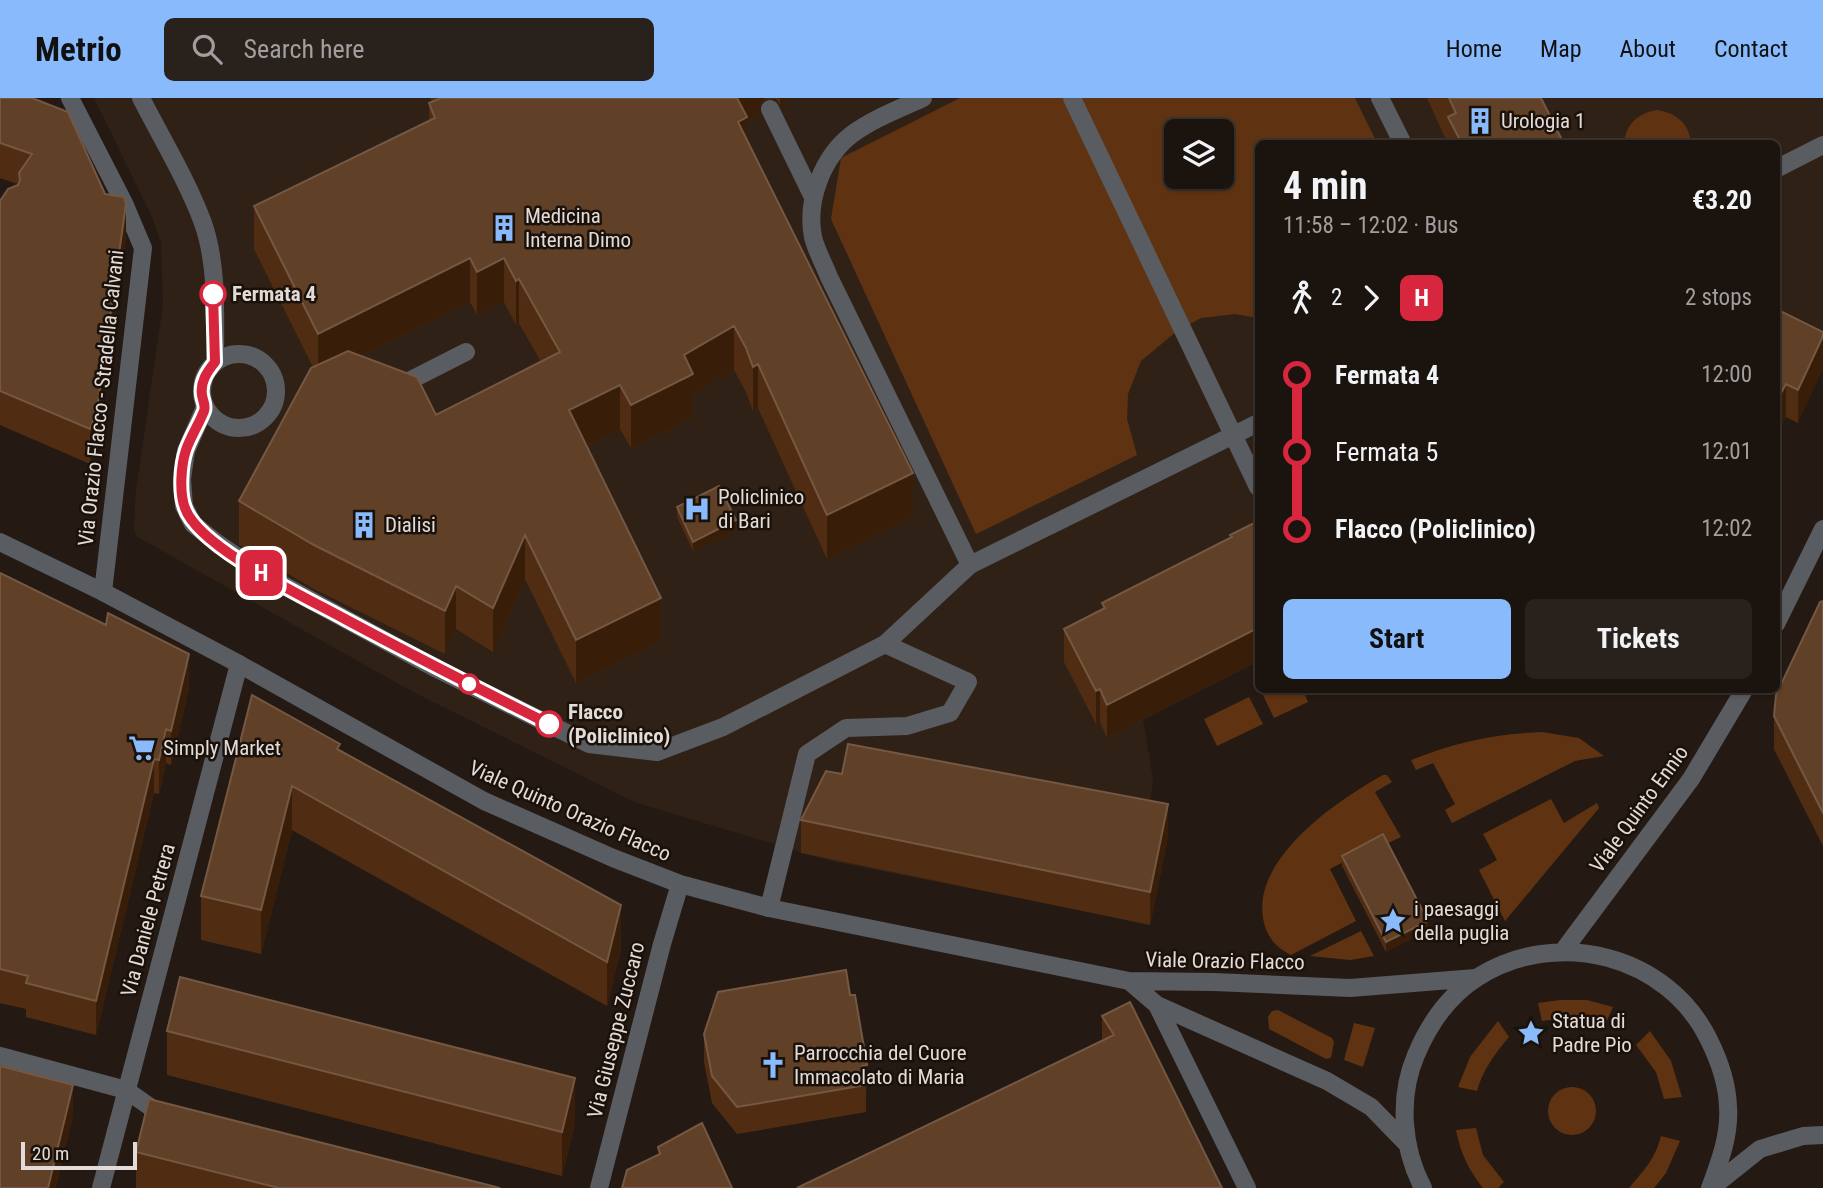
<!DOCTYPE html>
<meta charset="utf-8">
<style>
:root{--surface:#1b140e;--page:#28211c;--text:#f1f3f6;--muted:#a09e9e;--line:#39332e;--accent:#89bafc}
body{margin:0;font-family:"Roboto Condensed",sans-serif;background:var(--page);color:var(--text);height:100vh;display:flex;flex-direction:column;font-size:26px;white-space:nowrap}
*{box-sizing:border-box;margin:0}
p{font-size:23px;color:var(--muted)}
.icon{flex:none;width:38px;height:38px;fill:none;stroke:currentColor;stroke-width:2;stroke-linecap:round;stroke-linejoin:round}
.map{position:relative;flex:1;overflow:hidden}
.side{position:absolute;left:1255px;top:42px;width:525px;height:553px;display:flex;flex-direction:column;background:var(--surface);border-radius:10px;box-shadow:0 2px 5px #0004,0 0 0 2px var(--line)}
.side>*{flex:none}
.badge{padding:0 14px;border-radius:10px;font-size:24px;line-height:46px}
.tools{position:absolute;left:1164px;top:21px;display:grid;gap:14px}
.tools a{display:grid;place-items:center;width:70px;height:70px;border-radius:10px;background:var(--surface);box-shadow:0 2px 5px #0004,0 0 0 2px var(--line);font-size:35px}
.scale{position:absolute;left:21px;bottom:18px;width:116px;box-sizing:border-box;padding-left:7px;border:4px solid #e3dbd7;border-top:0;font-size:19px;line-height:24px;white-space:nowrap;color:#e3dbd7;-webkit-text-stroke:5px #1a110a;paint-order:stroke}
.map>.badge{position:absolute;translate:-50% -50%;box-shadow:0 0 0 4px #fff}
.legs{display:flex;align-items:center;gap:10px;height:77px;padding:0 28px;font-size:23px}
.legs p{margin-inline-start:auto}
.overview{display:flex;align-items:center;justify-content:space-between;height:119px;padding:0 28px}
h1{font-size:38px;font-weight:700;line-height:52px}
.primary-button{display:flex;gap:14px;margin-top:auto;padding:14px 28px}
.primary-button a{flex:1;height:80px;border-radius:10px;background:var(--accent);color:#111;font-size:28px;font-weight:700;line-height:80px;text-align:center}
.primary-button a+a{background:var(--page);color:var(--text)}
ul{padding:0 28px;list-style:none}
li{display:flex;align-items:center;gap:24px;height:77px;font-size:26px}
li i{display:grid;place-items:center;width:10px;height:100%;margin:0 9px;background:currentColor}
li i::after{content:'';width:18px;height:18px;margin:-9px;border:5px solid;border-radius:50%;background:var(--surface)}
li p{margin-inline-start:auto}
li:first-child i{background:linear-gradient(#0000 50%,currentColor 0)}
li:last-child i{background:linear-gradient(currentColor 50%,#0000 0)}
header{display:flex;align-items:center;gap:42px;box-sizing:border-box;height:98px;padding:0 35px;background:var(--accent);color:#111}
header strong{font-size:33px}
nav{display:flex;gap:38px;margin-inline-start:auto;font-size:24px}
.search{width:490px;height:63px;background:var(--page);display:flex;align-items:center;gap:18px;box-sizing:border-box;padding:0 24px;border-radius:10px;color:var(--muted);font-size:26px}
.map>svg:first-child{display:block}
</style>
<header>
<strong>Metrio</strong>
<div class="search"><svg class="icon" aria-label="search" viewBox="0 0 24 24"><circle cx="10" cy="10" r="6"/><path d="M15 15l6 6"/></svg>Search here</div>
<nav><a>Home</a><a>Map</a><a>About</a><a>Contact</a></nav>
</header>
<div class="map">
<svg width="1823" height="1090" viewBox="0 0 1823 1090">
<rect width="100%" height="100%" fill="#241a13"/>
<!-- built -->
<path fill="#302117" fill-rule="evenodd" d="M94 0H1823V250L1797 324 1786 319 1776 337V46H1258V563L1143 622 1153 682 1147 735 1089 814 831 763 634 704 413 594 136 438 134 431 136 391 163 207 161 145 152 119ZM1176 33H1222V79H1176Z"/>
<!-- green -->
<path fill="#5f3311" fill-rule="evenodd" d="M960 0H1355L1377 45 1258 46V220L1235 216 1201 220 1177 233 1141 263 1128 296 1127 321 1137 357 976 436 831 121 841 60ZM1176 33H1222V79H1176Z
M1657 12C1676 15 1689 25 1691 45H1624C1626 26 1638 15 1657 12Z
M1264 592H1303L1308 604 1274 620 1261 593Z
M1249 599 1263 626 1217 648 1204 621Z
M1542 634 1579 640 1604 658 1575 663 1452 725 1445 712 1455 706 1433 665 1416 672 1411 662C1456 644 1493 636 1542 634Z
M1383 677H1387L1392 684 1375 694 1401 739 1384 747 1382 744 1330 771 1356 823 1291 857C1275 849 1266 838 1263 820 1253 759 1338 702 1383 677Z
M1551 701 1564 725 1597 705 1599 710 1505 823 1479 772 1497 762 1483 736Z
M1361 833 1374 858 1350 862 1310 858Z
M1560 902H1587L1613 909 1605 927C1583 921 1564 919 1542 923L1538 905Z
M1278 912 1332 940 1334 944 1331 960 1326 961 1269 931 1268 919 1272 913Z
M1498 923 1509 939C1495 956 1483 971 1477 993L1458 989 1470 959Z
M1354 925 1375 930 1363 969 1344 962Z
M1650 933 1671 963 1682 999 1664 1001 1656 974 1636 947Z
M1548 1013a24 24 0 1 1 48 0a24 24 0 1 1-48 0Z
M1476 1030 1483 1057 1504 1084 1498 1090H1483C1469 1073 1460 1054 1456 1032Z
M1661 1038 1680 1043 1666 1075 1654 1090H1629C1643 1073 1655 1062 1661 1038Z"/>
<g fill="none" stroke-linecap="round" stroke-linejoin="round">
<!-- service -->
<path stroke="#595c61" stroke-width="18" d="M141 0C162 41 187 82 203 125 218 168 215 219 215 264
M1380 0 1403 46
M770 11 812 97
M1776 71 1823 47
M202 293a37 37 0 1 1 74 0a37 37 0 1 1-74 0Z
M396 286H403L466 254
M205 309 186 353 182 381 184 408 193 426 217 445 261 475 437 571 589 646 657 654 723 629 885 546 970 467 829 179C824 166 816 152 813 139 806 103 822 60 851 37 872 21 899 11 923 0
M769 810 807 656 846 630 907 628 950 615 968 584 885 546"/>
<!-- pedestrian -->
<path stroke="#595c61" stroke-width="18" d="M1072 0 1258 389
M970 467 1258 325"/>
<!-- minor -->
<path stroke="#595c61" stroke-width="18" d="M70 0 124 105 143 150 103 494
M1157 907 1247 1090
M0 958 126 992 156 1013 169 1016
M101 1090 239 566
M599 1090 662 846 680 786"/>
<!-- tertiary -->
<path stroke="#595c61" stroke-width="18" d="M0 444 103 494 239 566 484 703 613 760 680 786 769 810 1129 883 1214 884 1350 890 1476 880
M1776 526 1823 431
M1563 853 1691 681 1744 592
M1129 883 1157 907 1327 983 1371 1009 1407 1046
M1423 1090C1402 1050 1398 999 1416 957 1429 926 1449 897 1478 879 1557 829 1668 857 1709 942 1719 962 1727 985 1728 1008 1730 1037 1720 1063 1710 1090
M1711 1090 1760 1051 1803 1038 1823 1037"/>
</g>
<!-- wall -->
<path fill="#502d12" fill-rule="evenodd" d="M0 0 105 96 126 140 97 346 90 366 0 327V103L18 86 0 80Z
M431 0H794L780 7 776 1H766L760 5V16L747 23V41L913 419 827 461 758 310 753 313 746 294 734 272 693 296V320L631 350 620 331 586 348 661 543 576 585 525 481 493 554 456 531 445 556 314 491 239 447V403L313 269 254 151V108L429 23V5H431ZM470 204 477 217 504 204 516 227 519 225 541 264 436 317 361 258Z
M1427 0H1541L1564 46H1448Z
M1776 211 1823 234 1798 325 1786 319Z
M677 409 736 432 693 453 677 419Z
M1258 423V563L1107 640 1100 624 1096 626 1064 564V531L1102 512V505L1230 440V437Z
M0 475 189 590 171 667 166 665 159 696 154 695 96 937 26 919V911L0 905Z
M1823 503V748L1774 651V618Z
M252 597 340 652 621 851 607 908 292 732 261 856 201 842V798Z
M801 722 1168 739 1150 827 801 755Z
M1342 758 1428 832 1386 854 1342 768Z
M850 897H855L867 994H866V1014L737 1036 712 1005 704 964V936Z
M1102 918 1222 1090 1102 943Z
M167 933 575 1025 562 1078 167 977Z
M136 1054 500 1090H136Z"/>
<!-- shaded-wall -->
<path fill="#381e09" d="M731 0H766L760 5V16L747 23V63Z
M780 0H794L780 7Z
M1742 0H1751L1742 5Z
M126 106V140L97 346 90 366V331Z
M470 160V204L318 279V236Z
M504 160V204L477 217V174Z
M519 181V225L516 227V183Z
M734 228V272L693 296V320L631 350V307L684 257Z
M1823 238V271L1798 325V292Z
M758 266V310L753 313V269Z
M1786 286V319L1776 337V304Z
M620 287V331L569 356V312Z
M913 375V419L827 461V417Z
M736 422V432L693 453V444Z
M525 437V481L493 554V510Z
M456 488V531L445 556V513Z
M661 500V543L576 585V542Z
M1258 530V563L1107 640V607Z
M189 556V590L171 667V633Z
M1100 591V624L1096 626V593Z
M166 631V665L159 696V662Z
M154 661V695L96 937V903Z
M292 688V732L261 856V812Z
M1168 706V739L1150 827V794Z
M621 807V851L607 908V864Z
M1428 823V832L1386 854V844Z
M867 967V994H866V987L862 968Z
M575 980V1025L562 1078V1034Z
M73 987V1019L56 1090H48Z"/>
<!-- building -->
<path fill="#604027" stroke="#745843" stroke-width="2" d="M0 0H32L68 14 105 96 124 99 126 106 97 312 90 331 0 293V103L8 91 18 87 20 82 19 75 32 56 0 45Z
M441 0H737L747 19 738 24 913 375 827 417 758 266 753 269 746 250 734 228 684 257 693 276 631 307 620 287 569 312 661 500 576 542 525 437 493 510 456 488 445 513 314 447 239 403 311 270 348 253 417 279 436 317 560 254 519 181 516 183 504 160 477 174 470 160 318 236 254 108 435 20 429 5Z
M1449 0H1541L1564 46H1462L1448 19 1456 15Z
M1776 211 1823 234V238L1798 292 1786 286 1776 304Z
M719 388 736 422 693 444 677 409Z
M1258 423V530L1107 607 1100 591 1096 593 1064 531 1105 510 1102 505 1232 439 1230 437Z
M0 475 106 527 108 515 189 556 171 633 166 631 159 662 154 661 96 903 26 885 28 878 0 871Z
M1823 503V715L1774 618 1776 597 1820 504Z
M252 597 340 646 337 651 621 807 607 864 292 688 261 812 201 798Z
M848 646 1168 706 1150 794 801 722 826 673 842 676Z
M1383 736 1428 823 1386 844 1342 758Z
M846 872 850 897H855L867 967 862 968 866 987 737 1009 712 978 704 936 718 894Z
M180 879 575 980 562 1034 167 933Z
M1130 904 1222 1090H797L1114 937 1102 918Z
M0 968 73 987 48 1090H0Z
M149 1001 500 1090H279L136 1054Z
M702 1025 732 1090H622L627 1072 660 1056 658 1049Z"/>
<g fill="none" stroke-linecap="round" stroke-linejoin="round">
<defs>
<path id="line-1" d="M213 196 215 264C207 274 200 284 202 297 203 304 206 307 204 313 199 326 191 338 186 352 181 367 179 395 185 410 199 450 307 500 345 521 412 557 481 592 549 626"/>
</defs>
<!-- line-1 casing -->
<use href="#line-1" stroke="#fff" stroke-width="16"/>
<!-- line-1 -->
<use href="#line-1" stroke="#d7263d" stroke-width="10"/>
</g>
<!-- icons -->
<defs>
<symbol id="building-bare" viewBox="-9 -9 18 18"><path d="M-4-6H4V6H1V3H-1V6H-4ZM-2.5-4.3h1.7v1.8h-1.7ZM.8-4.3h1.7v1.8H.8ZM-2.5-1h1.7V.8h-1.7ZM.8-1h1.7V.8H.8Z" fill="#89bafc" stroke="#1a110a" stroke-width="2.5" paint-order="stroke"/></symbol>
<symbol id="hospital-bare" viewBox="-9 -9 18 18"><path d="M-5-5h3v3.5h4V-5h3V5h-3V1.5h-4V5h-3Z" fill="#89bafc" stroke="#1a110a" stroke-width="2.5" paint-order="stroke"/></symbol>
<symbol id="supermarket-bare" viewBox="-9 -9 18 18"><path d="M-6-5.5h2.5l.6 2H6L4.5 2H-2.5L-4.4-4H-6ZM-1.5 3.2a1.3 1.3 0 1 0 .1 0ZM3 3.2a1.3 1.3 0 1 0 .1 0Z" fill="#89bafc" stroke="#1a110a" stroke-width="2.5" paint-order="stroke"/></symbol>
<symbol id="sight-bare" viewBox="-9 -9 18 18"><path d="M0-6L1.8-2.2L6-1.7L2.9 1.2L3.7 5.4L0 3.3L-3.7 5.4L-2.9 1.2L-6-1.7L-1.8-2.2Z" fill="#89bafc" stroke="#1a110a" stroke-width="2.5" paint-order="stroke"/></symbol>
<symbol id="church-bare" viewBox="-9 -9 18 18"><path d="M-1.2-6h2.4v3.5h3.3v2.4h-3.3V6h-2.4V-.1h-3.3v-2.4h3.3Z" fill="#89bafc" stroke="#1a110a" stroke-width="2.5" paint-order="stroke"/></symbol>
</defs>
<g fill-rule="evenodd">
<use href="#building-bare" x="1461" y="4" width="38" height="38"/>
<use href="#building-bare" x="485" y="111" width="38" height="38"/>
<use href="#hospital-bare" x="678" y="392" width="38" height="38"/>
<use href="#building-bare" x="345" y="408" width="38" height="38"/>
<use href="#supermarket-bare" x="123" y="631" width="38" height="38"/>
<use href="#sight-bare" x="1374" y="804" width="38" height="38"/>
<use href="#sight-bare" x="1512" y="916" width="38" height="38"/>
<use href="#church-bare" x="754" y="948" width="38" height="38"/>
</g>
<!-- markers -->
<g fill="#fff" stroke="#d7263d" stroke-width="3.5">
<circle cx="213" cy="196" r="12"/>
<circle cx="469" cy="586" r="9"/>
<circle cx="549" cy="626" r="12"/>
</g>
<g text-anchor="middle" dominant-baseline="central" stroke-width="5" stroke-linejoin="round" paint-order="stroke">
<!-- poi labels -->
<g font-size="21" fill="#e3dbd7" stroke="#1a110a" text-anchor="start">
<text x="1501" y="23">Urologia 1</text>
<text x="525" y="118">Medicina<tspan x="525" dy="24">Interna Dimo</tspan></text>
<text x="718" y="399">Policlinico<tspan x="718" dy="24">di Bari</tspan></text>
<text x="385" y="427">Dialisi</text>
<text x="163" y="650">Simply Market</text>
<text x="1414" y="811">i paesaggi<tspan x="1414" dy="24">della puglia</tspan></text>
<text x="1552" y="923">Statua di<tspan x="1552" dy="24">Padre Pio</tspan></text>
<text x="794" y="955">Parrocchia del Cuore<tspan x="794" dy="24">Immacolato di Maria</tspan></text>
</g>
<!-- stop labels -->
<g font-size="21" font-weight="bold" fill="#e3dbd7" stroke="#1a110a" text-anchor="start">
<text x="232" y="196">Fermata 4</text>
<text x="568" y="614">Flacco<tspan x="568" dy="24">(Policlinico)</tspan></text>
</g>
<!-- street labels -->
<g font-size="21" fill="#e3dbd7" stroke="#1a110a">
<text transform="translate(101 300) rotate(-84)">Via Orazio Flacco - Stradella Calvani</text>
<text transform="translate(1639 711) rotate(-54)">Viale Quinto Ennio</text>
<text transform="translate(570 713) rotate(24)">Viale Quinto Orazio Flacco</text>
<text transform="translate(148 822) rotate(-75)">Via Daniele Petrera</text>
<text transform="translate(1225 863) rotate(1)">Viale Orazio Flacco</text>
<text transform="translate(616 932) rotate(-76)">Via Giuseppe Zuccaro</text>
</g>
</g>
</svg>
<div class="tools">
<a><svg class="icon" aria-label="layers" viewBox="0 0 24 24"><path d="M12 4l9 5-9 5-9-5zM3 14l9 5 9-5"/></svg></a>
</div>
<div class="scale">20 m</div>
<b class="badge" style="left:261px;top:475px;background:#d7263d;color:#fff">H</b>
<section class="side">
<div class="overview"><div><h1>4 min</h1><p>11:58 – 12:02 · Bus</p></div><b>€3.20</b></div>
<div class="legs"><svg class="icon" aria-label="walk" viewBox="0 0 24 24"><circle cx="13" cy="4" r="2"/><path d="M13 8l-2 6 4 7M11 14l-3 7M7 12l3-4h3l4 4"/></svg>2<svg class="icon" aria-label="forward" viewBox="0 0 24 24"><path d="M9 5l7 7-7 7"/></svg><b class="badge" style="background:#d7263d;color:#fff">H</b><p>2 stops</p></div>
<ul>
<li><i style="color:#d7263d"></i><b>Fermata 4</b><p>12:00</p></li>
<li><i style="color:#d7263d"></i><span>Fermata 5</span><p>12:01</p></li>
<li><i style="color:#d7263d"></i><b>Flacco (Policlinico)</b><p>12:02</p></li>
</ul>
<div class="primary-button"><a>Start</a><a>Tickets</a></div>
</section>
</div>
